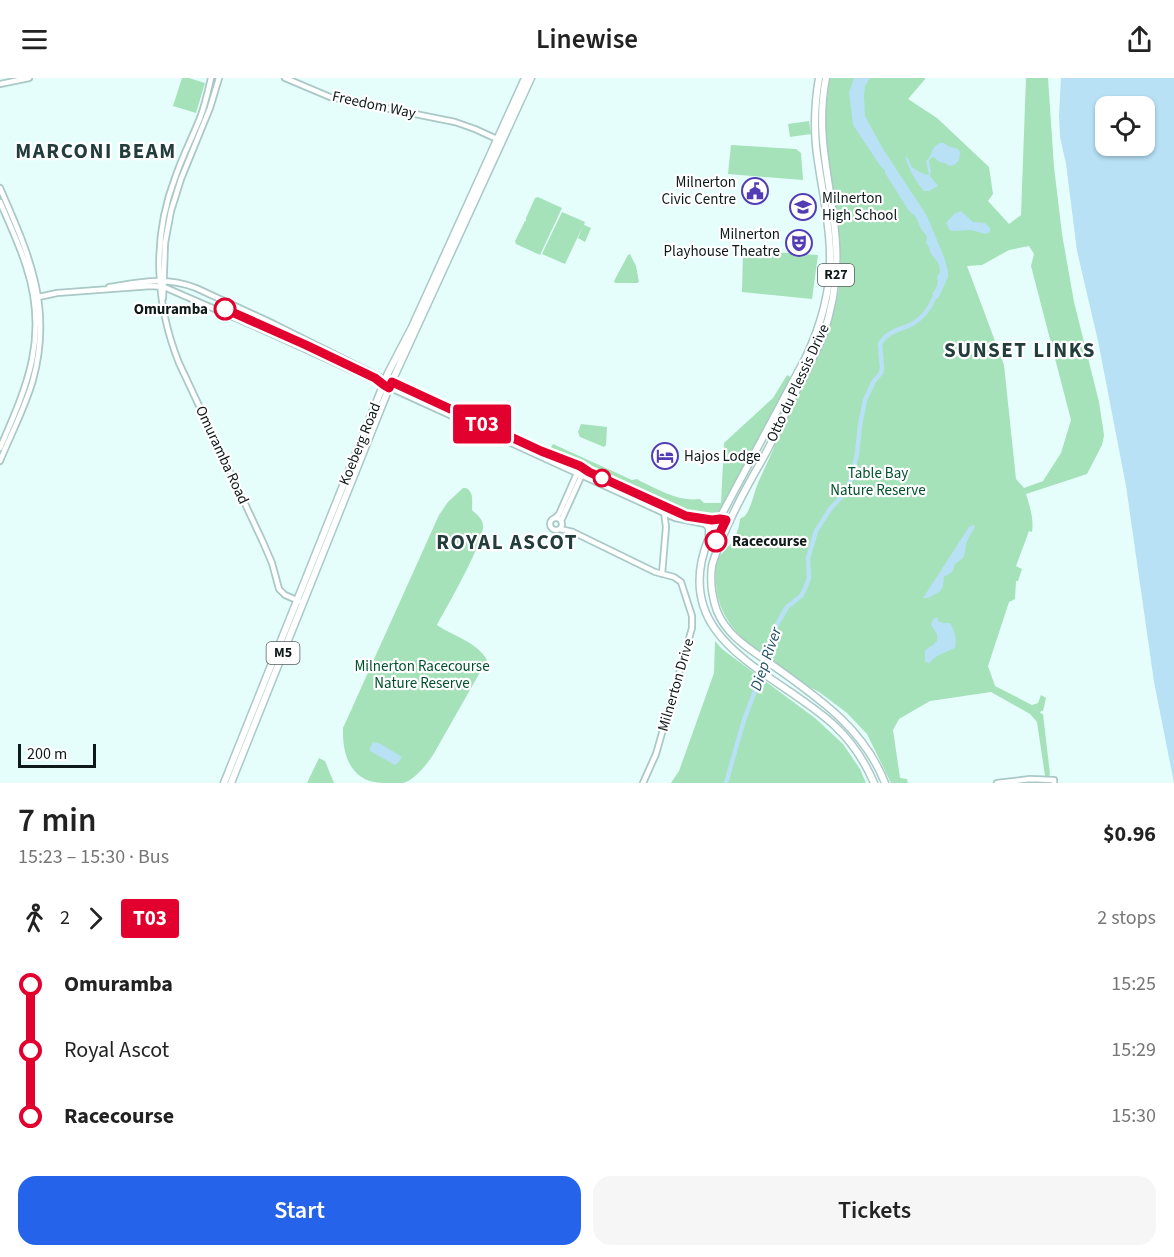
<!DOCTYPE html>
<meta charset="utf-8">
<style>
:root{--surface:#fff;--page:#f6f6f6;--text:#222;--muted:#767676;--accent:#2563eb}
body{margin:0;font-family:"Source Sans 3",sans-serif;background:var(--page);color:var(--text);height:100vh;display:flex;flex-direction:column;font-size:22px;white-space:nowrap}
*{box-sizing:border-box;margin:0}
p{font-size:20px;color:var(--muted)}
.icon{flex:none;width:33px;height:33px;fill:none;stroke:currentColor;stroke-width:2;stroke-linecap:round;stroke-linejoin:round}
.map{position:relative;height:705px;overflow:hidden}
.drawer{display:flex;flex-direction:column;background:var(--surface);flex:1}
.drawer>*{flex:none}
.badge{padding:0 12px;border-radius:4px;font-size:21px;line-height:39px}
.tools{position:absolute;left:1095px;top:18px;display:grid;gap:12px}
.tools a{display:grid;place-items:center;width:60px;height:60px;border-radius:12px;background:var(--surface);box-shadow:0 2px 4px #0004;font-size:30px}
.scale{position:absolute;left:18px;bottom:15px;width:78px;box-sizing:border-box;padding-left:6px;border:3px solid #0e1919;border-top:0;font-size:16px;line-height:21px;white-space:nowrap;color:#0e1919;-webkit-text-stroke:4px #fff;paint-order:stroke}
.map>.badge{position:absolute;translate:-50% -50%;box-shadow:0 0 0 3px #fff}
.legs{display:flex;align-items:center;gap:9px;height:66px;padding:0 18px;font-size:20px}
.legs p{margin-inline-start:auto}
.summary{display:flex;align-items:center;justify-content:space-between;height:102px;padding:0 18px}
h1{font-size:33px;font-weight:600;line-height:45px}
.action{display:flex;gap:12px;margin-top:auto;padding:12px 18px}
.action a{flex:1;height:69px;border-radius:18px;background:var(--accent);color:#fff;font-size:24px;font-weight:600;line-height:69px;text-align:center}
.action a+a{background:var(--page);color:var(--text)}
ul{padding:0 18px;list-style:none}
li{display:flex;align-items:center;gap:21px;height:66px;font-size:22px}
li i{display:grid;place-items:center;width:9px;height:100%;margin:0 8px;background:currentColor}
li i::after{content:'';width:15px;height:15px;margin:-8px;border:4px solid;border-radius:50%;background:var(--surface)}
li p{margin-inline-start:auto}
li:first-child i{background:linear-gradient(#0000 50%,currentColor 0)}
li:last-child i{background:linear-gradient(currentColor 50%,#0000 0)}
header{display:flex;justify-content:space-between;align-items:center;height:78px;padding:0 18px;background:var(--surface);font-size:27px;font-weight:600}
.map>svg:first-child{display:block}
</style>
<header><svg class="icon" aria-label="menu" viewBox="0 0 24 24"><path d="M4 6h16M4 12h16M4 18h16"/></svg>Linewise<svg class="icon" aria-label="share" viewBox="0 0 24 24"><path d="M12 15V3M7 8l5-5 5 5M5 13v7h14v-7"/></svg></header>
<div class="map">
<svg width="1174" height="705" viewBox="0 0 1174 705">
<rect width="100%" height="100%" fill="#e5fefc"/>
<!-- green -->
<path fill="#a5e1b9" fill-rule="evenodd" d="M182 0H189L205 5 196 35 173 28Z
M830 0H926L908 21 937 40 989 89 993 116 988 123 1009 146 1021 137 1026 0H1048L1054 89 1062 156 1074 224 1099 324 1103 350 1104 358 1102 367 1087 396 1026 416C1030 429 1034 441 1032 454L1029 453 1016 488 1022 491 1018 503H1016L1015 521 1009 524 988 588 995 608 1032 627 1038 625 1041 617 1046 620 1043 633H1041L1040 635 1043 636 1050 696 1049 699 1045 698 1037 644 1030 636 991 614 930 623 899 641 893 652 900 700 907 701 908 705H891L867 656 847 635 819 614 802 605 769 582 770 577 766 575 765 579C739 560 717 538 716 504 715 496 715 487 718 481 720 476 724 474 727 470 735 462 739 451 740 441 745 438 744 439 747 435 752 426 754 415 758 405 764 391 771 378 776 364 798 310 836 258 840 199 843 151 829 106 826 59 824 39 827 19 830 0ZM1029 168 1034 176 1031 188 1071 342 1061 375 1043 403 1024 410 1016 401 1004 287 967 188 982 187 1009 172Z
M809 43 811 56 790 59 788 46Z
M731 67 796 71 801 75 803 102 728 96Z
M538 119 562 130 540 177 516 166 515 163 525 143H526V140L535 120Z
M562 134 585 144 584 147 591 150 585 164 578 160 583 148 565 186 542 176Z
M743 172 818 177 812 221 742 214Z
M630 176 636 188 639 204 637 205H615L614 203 628 177Z
M787 297 794 301 720 441 684 435 541 373H549L553 366 632 402 637 401 640 403C659 412 679 424 700 421L704 425H721L724 365 773 320Z
M581 346 607 349 606 367 604 369 580 359 578 354Z
M463 410H466C474 414 472 424 472 432 477 437 482 440 483 447 485 463 447 529 437 547 454 559 476 563 487 582L433 677C427 686 415 702 403 705 398 705 390 705 384 705 352 705 342 679 343 650L439 437 448 424Z
M715 563 722 571 815 640 843 666 860 691 866 705H671L679 693 714 595Z
M319 680 325 683 334 705H307Z"/>
<!-- water -->
<path fill="#b8e1f6" fill-rule="evenodd" d="M854 0H870L865 8 864 18 865 38 883 71 927 138 944 179 948 194V199L938 221 934 220 932 216C936 211 939 205 937 199L940 194C939 183 938 185 932 177 929 173 930 169 926 165L927 159 921 151 916 139 909 133 885 95V92L881 89 853 47 849 14Z
M1061 0H1174V705L1154 604 1126 408 1098 263 1077 173 1066 86 1060 59 1059 38ZM1106 28H1144V68H1106Z
M940 65H944L948 68 958 71 960 74 959 83 954 87 950 88 945 85 939 84 934 79 931 80 929 83 931 94 930 98 938 108 929 113H924C916 104 908 90 905 78 911 82 908 84 912 89 917 93 923 96 929 97L926 83C934 77 929 70 940 65Z
M961 133 973 144 985 145 990 150V154L986 156 971 152 952 153 949 151 946 145 954 136Z
M973 447H974L975 449 969 459 966 466 965 475 963 480 955 486 952 494 944 499 943 509 939 514 928 520H923L969 449Z
M935 540H938V543L944 545H950C955 552 957 562 955 570L937 578 929 585 925 584V572L932 568 937 563V556L931 547 933 541Z
M373 664 381 666 402 679 398 685 395 687 370 673V670Z"/>
<g fill="none" stroke-linecap="round" stroke-linejoin="round">
<!-- river -->
<path stroke="#b8e1f6" stroke-width="4.5" d="M726 705 744 642 761 597 767 572 776 548 787 529 801 518 804 513 809 500 808 480 816 453 830 431 845 415 849 408 857 376 860 347 865 322 874 303 881 295 882 290 880 266C887 253 900 252 912 246 923 240 930 230 934 220"/>
<defs>
<path id="secondary" d="M211 0C208 13 205 27 200 40 192 60 182 79 175 100 152 160 155 225 179 285L262 462 272 485 279 511 285 517 299 523
M285 0 330 19 455 44 475 51 499 62
M0 6 29 0
M0 110C29 176 53 229 33 302 25 330 11 356 0 383
M0 124C9 145 19 166 26 188 49 258 28 306 0 370
M109 209C141 204 165 198 196 210L274 246 398 308 541 373 595 394 684 435 730 443
M34 220 57 215 151 208 164 209 270 255 675 440 726 450
M163 220 165 165 171 133 181 101 210 30 219 0
M555 440 559 436 578 393
M550 446a6 6 0 1 1 12 0a6 6 0 1 1-12 0Z
M561 443 585 390
M560 451 573 454 655 494 674 499 681 504 692 538V550L656 676 643 705
M662 496 666 449 664 434
M997 705 1030 701 1054 702V705"/>
<path id="primary" d="M819 0C815 23 814 46 816 68 820 105 830 141 830 177 831 213 821 247 806 279L708 462C668 564 777 594 835 648 852 664 865 684 874 705
M826 0C814 61 833 108 836 166 838 198 833 230 822 260 814 279 804 298 794 317 784 339 774 361 762 382 747 408 732 435 721 463 718 471 714 479 712 488 710 503 712 519 717 533 727 558 750 571 771 586 818 620 863 649 885 705
M705 445 709 450V459
M224 705 388 295 412 249 525 0
M231 705 389 310 531 0"/>
</defs>
<!-- secondary casing -->
<use href="#secondary" stroke="#a9c8c6" stroke-width="8"/>
<!-- primary casing -->
<use href="#primary" stroke="#a9c8c6" stroke-width="9"/>
<!-- secondary -->
<use href="#secondary" stroke="#fff" stroke-width="4.5"/>
<!-- primary -->
<use href="#primary" stroke="#fff" stroke-width="6"/>
</g>
<g fill="none" stroke-linecap="round" stroke-linejoin="round">
<defs>
<path id="line-1" d="M225 231 306 267 375 300 384 307 389 310 392 304 541 373 580 388 589 394 686 438 712 442 720 441 726 442 716 463"/>
</defs>
<!-- line-1 casing -->
<use href="#line-1" stroke="#fff" stroke-width="14"/>
<!-- line-1 -->
<use href="#line-1" stroke="#e2002f" stroke-width="9"/>
</g>
<!-- icons -->
<defs>
<symbol id="civic-ring" viewBox="-11 -11 22 22"><circle r="9.5" fill="#fff" stroke="#533db5" stroke-width="1.5"/><path d="M-.6-6.5H3V-4.5H.6V-3L4-1V1h2V6H-6V1h2V-1L-.6-3ZM-1.2 2.5V6h2.4V2.5Z" fill="#533db5"/></symbol>
<symbol id="school-ring" viewBox="-11 -11 22 22"><circle r="9.5" fill="#fff" stroke="#533db5" stroke-width="1.5"/><path d="M0-5L7-2L0 1L-7-2ZM-4 1L0 2.5L4 1V4Q0 6-4 4Z" fill="#533db5"/></symbol>
<symbol id="theatre-ring" viewBox="-11 -11 22 22"><circle r="9.5" fill="#fff" stroke="#533db5" stroke-width="1.5"/><path d="M-5-5.5Q0-4 5-5.5V0Q5 5 0 6Q-5 5-5 0ZM-3.3-2.5H-1v1.5H-3.3ZM1-2.5H3.3v1.5H1ZM-2.8 1Q0 5.5 2.8 1Z" fill="#533db5"/></symbol>
<symbol id="hotel-ring" viewBox="-11 -11 22 22"><circle r="9.5" fill="#fff" stroke="#533db5" stroke-width="1.5"/><path d="M-6-4.5h1.5V1H6V5H4.5V3h-9V5H-6ZM-4 0a1.8 1.8 0 1 1 3.6 0ZM.5 0V-2.5h3Q6-2.5 6 0Z" fill="#533db5"/></symbol>
</defs>
<g fill-rule="evenodd">
<use href="#civic-ring" x="740" y="98" width="30" height="30"/>
<use href="#school-ring" x="788" y="114" width="30" height="30"/>
<use href="#theatre-ring" x="784" y="150" width="30" height="30"/>
<use href="#hotel-ring" x="650" y="363" width="30" height="30"/>
</g>
<!-- markers -->
<g fill="#fff" stroke="#e2002f" stroke-width="3">
<circle cx="225" cy="231" r="10"/>
<circle cx="602" cy="400" r="8"/>
<circle cx="716" cy="463" r="10"/>
</g>
<g text-anchor="middle" dominant-baseline="central" stroke-width="4.5" stroke-linejoin="round" paint-order="stroke">
<!-- shield labels -->
<g fill="#fff" stroke="#565e5e" stroke-width="1.5">
<rect x="818" y="186" width="36" height="22" rx="4.5"/>
<rect x="266.5" y="564" width="33" height="22" rx="4.5"/>
</g>
<g font-size="14" font-weight="bold" fill="#0e1919">
<text x="836" y="197">R27</text>
<text x="283" y="575">M5</text>
</g>
<!-- street labels -->
<g font-size="15" fill="#0e1919" stroke="#fff">
<text transform="translate(374 27) rotate(12)">Freedom Way</text>
<text transform="translate(798 305) rotate(-65)">Otto du Plessis Drive</text>
<text transform="translate(360 366) rotate(-68)">Koeberg Road</text>
<text transform="translate(222 377) rotate(65)">Omuramba Road</text>
<text transform="translate(676 607) rotate(-74)">Milnerton Drive</text>
</g>
<!-- poi labels -->
<g font-size="15" fill="#0e1919" stroke="#fff" text-anchor="end">
<text x="736" y="104">Milnerton<tspan x="736" dy="17">Civic Centre</tspan></text>
<text x="822" y="120" text-anchor="start">Milnerton<tspan x="822" dy="17">High School</tspan></text>
<text x="780" y="156">Milnerton<tspan x="780" dy="17">Playhouse Theatre</tspan></text>
<text x="684" y="378" text-anchor="start">Hajos Lodge</text>
</g>
<!-- stop labels -->
<g font-size="15" font-weight="bold" fill="#0e1919" stroke="#fff" text-anchor="end">
<text x="208" y="231">Omuramba</text>
<text x="732" y="463" text-anchor="start">Racecourse</text>
</g>
<!-- park labels -->
<g font-size="15" fill="#00512b" stroke="#fff">
<text x="878" y="395">Table Bay<tspan x="878" dy="17">Nature Reserve</tspan></text>
<text x="422" y="588">Milnerton Racecourse<tspan x="422" dy="17">Nature Reserve</tspan></text>
</g>
<!-- water labels -->
<g font-size="16" font-style="italic" fill="#215268" stroke="#fff">
<text transform="translate(766 581) rotate(-71)">Diep River</text>
</g>
<!-- district labels -->
<g font-size="21" font-weight="bold" letter-spacing="1.5" fill="#223d3c" stroke="#fff">
<text x="96" y="73">MARCONI BEAM</text>
<text x="1020" y="272">SUNSET LINKS</text>
<text x="507" y="464">ROYAL ASCOT</text>
</g>
</g>
</svg>
<div class="tools">
<a><svg class="icon" aria-label="locate" viewBox="0 0 24 24"><circle cx="12" cy="12" r="6"/><path d="M12 2v4M12 18v4M2 12h4M18 12h4"/></svg></a>
</div>
<div class="scale">200 m</div>
<b class="badge" style="left:482px;top:346px;background:#e2002f;color:#fff">T03</b>
</div>
<section class="drawer">
<div class="summary"><div><h1>7 min</h1><p>15:23 – 15:30 · Bus</p></div><b>$0.96</b></div>
<div class="legs"><svg class="icon" aria-label="walk" viewBox="0 0 24 24"><circle cx="13" cy="4" r="2"/><path d="M13 8l-2 6 4 7M11 14l-3 7M7 12l3-4h3l4 4"/></svg>2<svg class="icon" aria-label="forward" viewBox="0 0 24 24"><path d="M9 5l7 7-7 7"/></svg><b class="badge" style="background:#e2002f;color:#fff">T03</b><p>2 stops</p></div>
<ul>
<li><i style="color:#e2002f"></i><b>Omuramba</b><p>15:25</p></li>
<li><i style="color:#e2002f"></i><span>Royal Ascot</span><p>15:29</p></li>
<li><i style="color:#e2002f"></i><b>Racecourse</b><p>15:30</p></li>
</ul>
<div class="action"><a>Start</a><a>Tickets</a></div>
</section>
